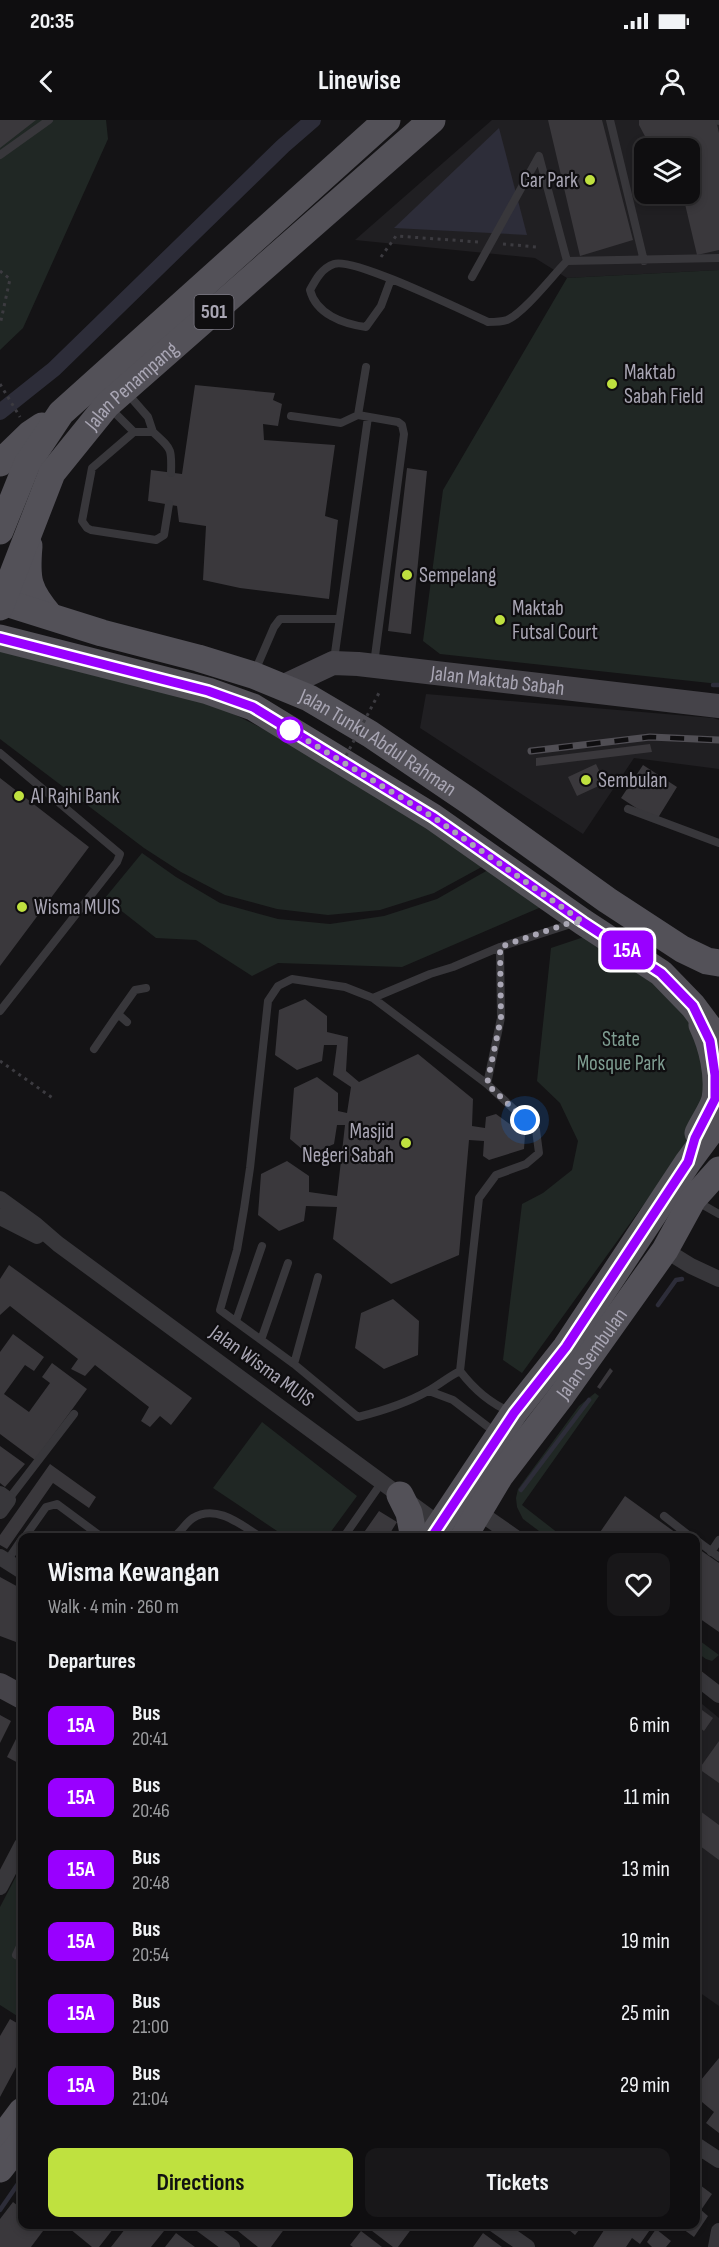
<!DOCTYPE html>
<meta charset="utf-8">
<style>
:root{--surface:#0f0e10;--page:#181719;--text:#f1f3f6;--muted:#9b9c9f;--line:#2f2e30;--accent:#bfe13f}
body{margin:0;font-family:"Sofia Sans Condensed",sans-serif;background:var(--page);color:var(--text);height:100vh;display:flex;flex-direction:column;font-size:22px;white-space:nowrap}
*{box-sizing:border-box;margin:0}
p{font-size:20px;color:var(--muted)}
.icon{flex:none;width:33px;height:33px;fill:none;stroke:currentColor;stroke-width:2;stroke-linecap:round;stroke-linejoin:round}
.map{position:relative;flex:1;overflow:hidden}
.details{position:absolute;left:18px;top:1413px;width:682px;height:696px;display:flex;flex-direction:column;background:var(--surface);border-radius:12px;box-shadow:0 3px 9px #0003,0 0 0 2px var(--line)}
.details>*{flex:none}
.badge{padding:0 12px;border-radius:9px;font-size:21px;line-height:39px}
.fabs{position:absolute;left:634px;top:18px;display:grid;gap:12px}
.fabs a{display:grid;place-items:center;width:66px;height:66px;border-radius:12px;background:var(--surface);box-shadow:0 3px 9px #0003,0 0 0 2px var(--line);font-size:30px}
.you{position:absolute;width:30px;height:30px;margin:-15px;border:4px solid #fff;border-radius:50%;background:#1a73e8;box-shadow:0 0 0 9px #1a73e833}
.map>.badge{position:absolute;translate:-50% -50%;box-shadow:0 0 0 3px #fff}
h2{padding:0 30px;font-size:22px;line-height:54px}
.round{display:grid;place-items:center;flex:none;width:63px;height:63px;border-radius:12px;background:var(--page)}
.summary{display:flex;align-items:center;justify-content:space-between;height:102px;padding:0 30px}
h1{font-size:28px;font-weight:700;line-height:45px}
.cta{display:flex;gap:12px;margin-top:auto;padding:12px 30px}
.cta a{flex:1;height:69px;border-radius:12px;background:var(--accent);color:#111;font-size:24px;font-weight:700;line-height:69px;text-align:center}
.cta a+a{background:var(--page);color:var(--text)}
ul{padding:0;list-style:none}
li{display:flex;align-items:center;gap:18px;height:72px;padding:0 30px}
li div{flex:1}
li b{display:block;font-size:22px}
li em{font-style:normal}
li .badge{min-width:66px;font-weight:700;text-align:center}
.status{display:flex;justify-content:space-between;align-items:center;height:42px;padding:0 30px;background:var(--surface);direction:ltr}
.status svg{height:16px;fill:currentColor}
header{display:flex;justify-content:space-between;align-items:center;height:78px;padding:0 30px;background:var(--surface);font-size:27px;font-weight:700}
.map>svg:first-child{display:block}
</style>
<div class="status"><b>20:35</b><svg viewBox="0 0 49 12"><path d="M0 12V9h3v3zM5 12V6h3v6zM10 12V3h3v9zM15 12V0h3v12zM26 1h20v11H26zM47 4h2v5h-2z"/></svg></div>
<header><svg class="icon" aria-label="back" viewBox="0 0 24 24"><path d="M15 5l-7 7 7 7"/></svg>Linewise<svg class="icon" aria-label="person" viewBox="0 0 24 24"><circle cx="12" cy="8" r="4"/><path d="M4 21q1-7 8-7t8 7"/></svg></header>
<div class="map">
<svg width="719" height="2127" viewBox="0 0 719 2127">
<rect width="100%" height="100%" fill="#141315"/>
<!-- built -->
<path fill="#201f22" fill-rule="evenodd" d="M492 0H719V150L567 158 535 138 355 120ZM645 28H690V74H645Z
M426 574 713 598 719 600V649L634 638 583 714 420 608Z
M696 1579 719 1598V1886L696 1870Z"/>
<!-- green -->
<path fill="#202724" d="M0 0H106L108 19 23 208 0 230Z
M719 150V564L440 534 423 521 443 370 567 158Z
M0 526 184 569 345 650 489 743 434 773 380 790 328 795 277 789 225 775 181 752 144 728 0 619Z
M142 733 176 757 220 783 278 799 330 804 384 796 437 779 495 746 546 785 402 847 278 843 252 856 196 820 156 818 105 778Z
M602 811 676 868 716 972 683 1030 522 1253 503 1240 522 1084 543 1073 572 1050 578 1021 560 983 537 961 551 828Z
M595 1273 599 1276 522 1385 563 1417H547L523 1399 517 1387 516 1378 518 1369 579 1286Z
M262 1302 357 1376 327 1417H286L213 1368Z
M696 1518 719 1535 712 1541 706 1539 696 1532Z
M22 1745V1899L0 1885V1787Z"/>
<!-- water -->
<path fill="#2d2d39" d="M499 8 527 115 394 108Z"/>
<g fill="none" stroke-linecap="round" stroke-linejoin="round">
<!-- stream -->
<path stroke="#2d2d39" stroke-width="4.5" d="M713 565H719
M658 1185 676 1160 682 1159
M521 1370 589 1280
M0 2090 22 2058"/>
<!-- canal -->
<path stroke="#2d2d39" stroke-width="16" d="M0 292 54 249 283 26 313 0"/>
</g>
<!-- building -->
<path fill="#3a383c" d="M0 0H36L0 28Z
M548 0H602L633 120 580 136Z
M639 0H716L719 13V130L697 135 685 84 676 86 673 74H690V28H657L656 25 647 20 639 5Z
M195 265 275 273 273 280 282 284 278 306 263 304 264 320 335 325 325 396 338 400 329 479 240 468 203 460 206 406 179 402 177 386 148 381 151 350 182 354Z
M407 348 427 351 411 514 388 511Z
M650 624 652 632 536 646V638Z
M596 644 605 663 577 676 568 657Z
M643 645 677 667 656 701 621 678Z
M0 658 89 727 0 846Z
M305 879 327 896V912L348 917 346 951 359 962 418 934 473 979 472 1006 485 1008 486 997 496 994 525 1015 524 1029 489 1040 483 1036 484 1021 469 1020 459 1135 391 1164 333 1119 337 1087 306 1086 304 1101 279 1111 258 1095 261 1054 287 1041 309 1056V1072L337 1076 345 1005H337L334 1024 309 1035 290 1019 294 968 317 957 338 973V991L347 993 351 967 333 955 337 925H324L322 941 297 950 275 935 279 890Z
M9 1145 192 1278 171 1305 160 1296 150 1307 141 1301 149 1287 95 1245 85 1256 71 1249 78 1239 10 1186 0 1195V1159Z
M393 1179 419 1201 418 1235 384 1249 355 1228 361 1193Z
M13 1214 44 1237 34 1251 25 1245 4 1274 29 1292 50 1263 42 1257 52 1243 87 1269 35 1340 0 1314V1232Z
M610 1248 613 1251 600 1269 597 1267Z
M0 1326 25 1344 5 1367 0 1363Z
M50 1344 96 1377 89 1388 53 1363 7 1429 0 1425V1415Z
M625 1376 683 1418H596Z
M379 1391 397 1402 387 1418H360Z
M696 1427 719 1443V1512L696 1496Z
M0 1457 22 1469V1512L16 1522 0 1516Z
M702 1590 713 1598 704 1611 696 1605V1597Z
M0 1595 11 1601 0 1623Z
M22 1607V1645L7 1637Z
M719 1621V1663L699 1649Z
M696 1688 719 1705V1740L696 1723Z
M10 1899 22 1906V1936L0 1977V1916Z
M719 1938V2013L706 2003 714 1992 696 1977V1966Z
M696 2062 712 2074 701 2090 708 2096 694 2117 676 2104H696Z
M13 2082 22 2089V2104H42L46 2107 31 2127H0V2099Z
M64 2104H117L99 2127H92Z
M129 2104H156L164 2111 151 2127H111Z
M243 2104H288L271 2127H258L238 2111Z
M363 2104H415L398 2127H393Z
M562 2104H584L575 2115Z
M608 2104H654L640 2124 632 2118 626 2127H593Z
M656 2109 671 2121 666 2127H652L647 2122Z
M361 2111 382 2127H353L350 2125Z
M176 2113 195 2127H165Z
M483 2113 502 2127H473Z"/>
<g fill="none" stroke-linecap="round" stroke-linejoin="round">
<!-- path -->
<path stroke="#3c3b40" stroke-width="3" stroke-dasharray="3 4.5" stroke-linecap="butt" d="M503 124 537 127
M381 137 396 116 479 122
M0 151 10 159 0 205
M0 264 20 297
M0 941 54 979"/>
<!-- lane -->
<path stroke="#38373b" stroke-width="8" d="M610 0 644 141
M719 0V1
M0 35 49 0
M472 157 539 36 567 141 719 138
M391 159 381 186 366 207C343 204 316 194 310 170 316 159 322 148 334 144 354 137 463 191 488 202 495 202 501 202 507 200 524 193 553 155 567 141
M366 247 358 295 398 302 402 305 404 314 374 544
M127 273 148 297 153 312
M109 287 134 312
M291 296 341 303 358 295
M169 384 164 415 156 420 91 410 87 408 82 401 92 348 134 312H153C171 329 172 327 171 353
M334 540 368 297
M255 551 274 507 280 499H339
M0 633 120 734 117 742 0 891
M628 689 719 723
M373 878 487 964 536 1010 539 1033 526 1044 496 1055 479 1078 460 1251C473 1268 491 1284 511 1292
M127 902 118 894 135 870 146 868
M94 929 118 894
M487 964 501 898 500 827
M696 1081 719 1094
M236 1201 262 1126
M261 1220 288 1143
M294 1244 318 1157
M460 1251C448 1257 440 1264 428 1271 407 1283 382 1291 358 1297L294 1244 220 1190 237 1130 244 1089 250 1048 268 881 278 866 292 859 345 867 373 878 430 854 453 847 500 827 574 803
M429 1271 453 1280 496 1313
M8 1380 74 1294
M664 1396 692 1418
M24 1418 46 1387 57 1384 103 1418
M172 1418C181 1413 185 1403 193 1398 216 1384 240 1404 259 1416
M343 1418 382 1362
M696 1420 719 1437
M711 1432 719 1420
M7 1441 22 1419
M16 1835 22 1822"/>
<!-- street -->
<path stroke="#38373b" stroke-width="16" d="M0 1079 36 1105 58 1124 440 1405
M0 1097 37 1116
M665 1130 691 1146 719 1159
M0 1374 8 1380 0 1391
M480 1393 516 1418
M0 1437 22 1451
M696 1557 719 1575
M0 1767 22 1725
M696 2025 719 2040
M201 2104 232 2127
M494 2104 527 2127
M716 2127 719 2111"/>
<!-- secondary -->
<g stroke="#454349" stroke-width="24">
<path id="s1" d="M282 567 333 543 358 544 719 586"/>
<path d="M0 1565 22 1577"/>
</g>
<!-- primary -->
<g stroke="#535158" stroke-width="27">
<path d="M0 343 30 314 42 306"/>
<path d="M0 411 27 344 61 293 387 0"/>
<path d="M29 426C26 460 28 470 50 496"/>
<path id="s2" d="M0 481 102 513 198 538 253 555 309 578 370 614 469 681 607 780 682 829 707 841 719 843"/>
<path id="s3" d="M0 487 52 353 107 285 432 0"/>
<path d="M0 518 208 571 253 587 433 697 583 802 661 853 693 886 719 921"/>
<path d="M698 1013C703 1002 712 990 715 979 719 955 712 926 702 905"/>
<path d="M400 1375 409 1393 414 1418"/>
<path d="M431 1418 514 1293 566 1227 688 1042 719 1000"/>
<path id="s4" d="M463 1418 500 1356 562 1275 665 1130 693 1079 719 1050"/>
<path d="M0 2020 22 1991"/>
<path d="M0 2049 22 2021"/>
</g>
<defs>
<path id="rail" d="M531 631 650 617 719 620"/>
</defs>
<!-- rail casing -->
<use href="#rail" stroke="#504e54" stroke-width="7"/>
<!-- rail -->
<use href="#rail" stroke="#0f0e10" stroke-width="4.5" stroke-dasharray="14" stroke-linecap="butt"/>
<!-- path-bridge -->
<path stroke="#3c3b40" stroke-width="3" stroke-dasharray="3 4.5" stroke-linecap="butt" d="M339 649 380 571"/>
</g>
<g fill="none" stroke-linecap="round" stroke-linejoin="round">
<defs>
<path id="line" d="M0 518 208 571 253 587 433 697 583 802 661 853 693 886 710 921 715 955V979L695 1018 688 1042 566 1227 514 1293 431 1418"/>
</defs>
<!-- line casing -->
<use href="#line" stroke="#fff" stroke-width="14"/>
<!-- line -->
<use href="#line" stroke="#90f" stroke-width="9"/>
<!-- walk -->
<path stroke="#a9a6b4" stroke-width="6" stroke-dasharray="0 10.8" d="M290 610 433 697 583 802 569 803 500 827 501 898 487 964 525 1000"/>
</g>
<!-- markers -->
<g fill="#bfe13f" stroke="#0f0e10" stroke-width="2">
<circle cx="590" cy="60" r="6"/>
<circle cx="612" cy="264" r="6"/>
<circle cx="407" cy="455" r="6"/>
<circle cx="500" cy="500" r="6"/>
<circle cx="586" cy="660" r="6"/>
<circle cx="19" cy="676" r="6"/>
<circle cx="22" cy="787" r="6"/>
<circle cx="406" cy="1023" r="6"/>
</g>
<circle fill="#fff" stroke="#90f" stroke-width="3" cx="290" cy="610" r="12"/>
<g text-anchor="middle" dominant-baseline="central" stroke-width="4.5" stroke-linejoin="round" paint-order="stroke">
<!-- shield labels -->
<rect fill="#0f0e10" stroke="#7b7883" stroke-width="1.5" x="194.5" y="175" width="39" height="34" rx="4.5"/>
<g font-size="20" font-weight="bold" fill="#a9a6b4">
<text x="214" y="192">501</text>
</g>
<!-- poi labels -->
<g font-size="21" fill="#a9a6b4" stroke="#0f0e10" text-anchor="start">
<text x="578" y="60" text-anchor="end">Car Park</text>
<text x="624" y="252">Maktab<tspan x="624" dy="24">Sabah Field</tspan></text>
<text x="419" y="455">Sempelang</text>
<text x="512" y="488">Maktab<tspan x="512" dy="24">Futsal Court</tspan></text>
<text x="598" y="660">Sembulan</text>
<text x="31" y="676">Al Rajhi Bank</text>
<text x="34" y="787">Wisma MUIS</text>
<text x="394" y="1011" text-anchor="end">Masjid<tspan x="394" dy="24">Negeri Sabah</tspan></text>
</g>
<!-- street labels -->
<g font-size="21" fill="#a9a6b4" stroke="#0f0e10">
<text stroke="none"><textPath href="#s3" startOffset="262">Jalan Penampang</textPath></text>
<text stroke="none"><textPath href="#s1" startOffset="222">Jalan Maktab Sabah</textPath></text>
<text stroke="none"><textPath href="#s2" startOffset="406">Jalan Tunku Abdul Rahman</textPath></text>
<text stroke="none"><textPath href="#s4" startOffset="225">Jalan Sembulan</textPath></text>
<text transform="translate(262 1246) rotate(36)">Jalan Wisma MUIS</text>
</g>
<!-- park labels -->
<g font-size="21" fill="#7e9d91" stroke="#0f0e10">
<text x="621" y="919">State<tspan x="621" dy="24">Mosque Park</tspan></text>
</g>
</g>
</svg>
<div class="fabs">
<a><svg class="icon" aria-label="layers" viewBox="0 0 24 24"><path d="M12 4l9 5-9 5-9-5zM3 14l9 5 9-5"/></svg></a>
</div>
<div class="you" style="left:525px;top:1000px"></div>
<b class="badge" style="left:627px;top:830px;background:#90f;color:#fff">15A</b>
<section class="details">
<div class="summary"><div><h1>Wisma Kewangan</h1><p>Walk · 4 min · 260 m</p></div><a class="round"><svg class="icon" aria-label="heart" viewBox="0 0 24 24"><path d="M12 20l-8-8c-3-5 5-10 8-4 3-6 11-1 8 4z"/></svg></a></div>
<h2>Departures</h2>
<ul>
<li><span class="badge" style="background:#90f;color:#fff">15A</span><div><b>Bus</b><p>20:41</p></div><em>6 min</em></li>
<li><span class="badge" style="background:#90f;color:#fff">15A</span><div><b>Bus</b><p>20:46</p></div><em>11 min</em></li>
<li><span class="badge" style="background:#90f;color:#fff">15A</span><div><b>Bus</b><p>20:48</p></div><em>13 min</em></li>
<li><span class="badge" style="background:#90f;color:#fff">15A</span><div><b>Bus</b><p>20:54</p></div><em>19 min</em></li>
<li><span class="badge" style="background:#90f;color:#fff">15A</span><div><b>Bus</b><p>21:00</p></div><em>25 min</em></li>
<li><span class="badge" style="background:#90f;color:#fff">15A</span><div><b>Bus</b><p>21:04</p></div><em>29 min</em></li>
</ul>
<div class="cta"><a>Directions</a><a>Tickets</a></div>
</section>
</div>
